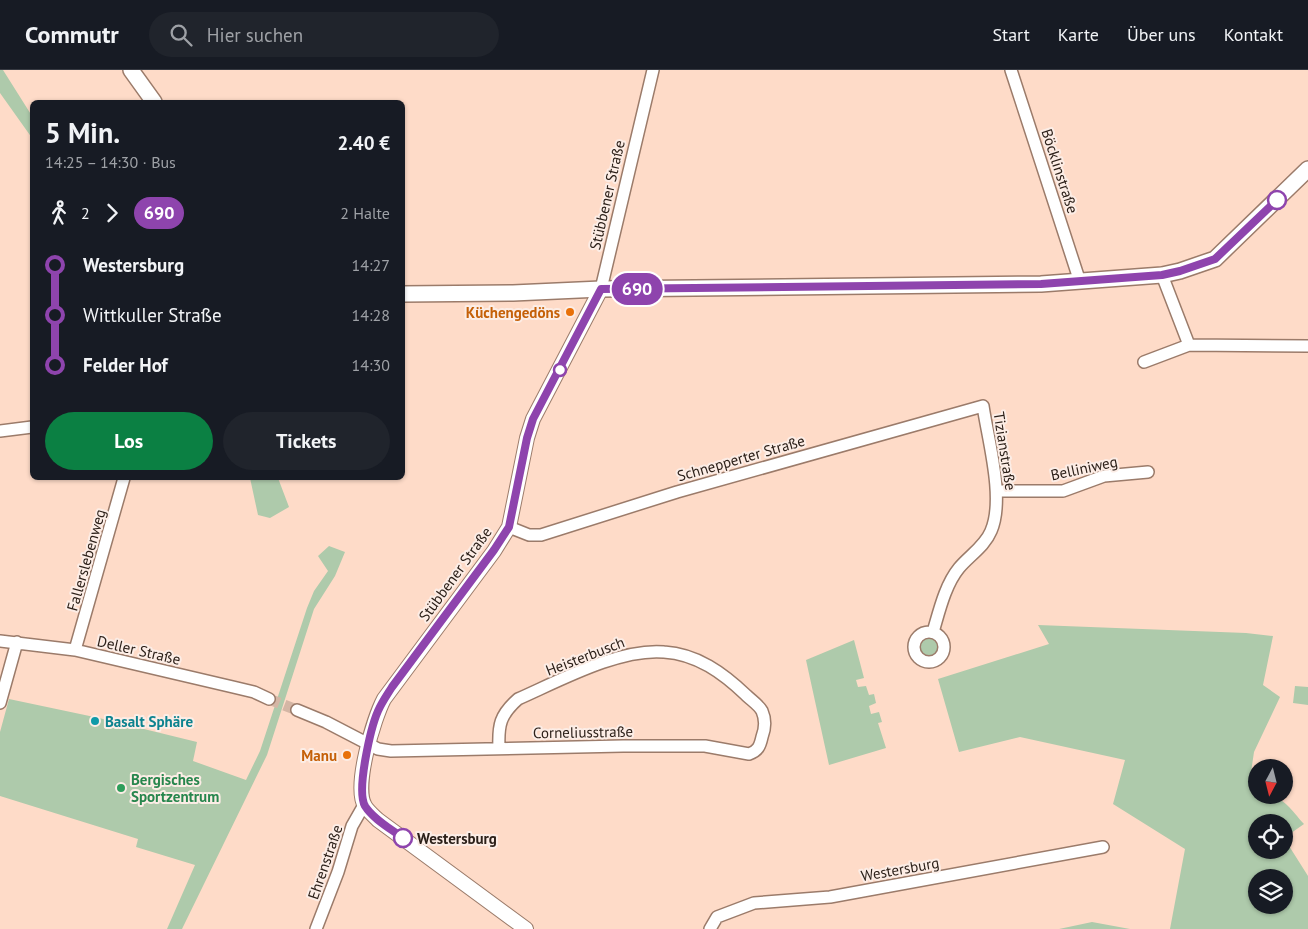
<!DOCTYPE html>
<html lang="de">
<meta charset="utf-8">
<style>
:root{--surface:#171b24;--page:#20242c;--text:#f1f3f6;--muted:#9ea1a6;--line:#363941;--accent:#0b8043}
body{margin:0;font-family:"PT Sans",sans-serif;background:var(--page);color:var(--text);height:100vh;display:flex;flex-direction:column;font-size:19px;white-space:nowrap}
*{box-sizing:border-box;margin:0}
p{font-size:16px;color:var(--muted)}
.icon{flex:none;width:28px;height:28px;fill:none;stroke:currentColor;stroke-width:2;stroke-linecap:round;stroke-linejoin:round}
.map{position:relative;flex:1;overflow:hidden}
.drawer{position:absolute;left:30px;top:30px;width:375px;height:380px;display:flex;flex-direction:column;background:var(--surface);border-radius:8px;box-shadow:0 1px 4px #0004}
.drawer>*{flex:none}
.badge{padding:0 10px;border-radius:16px;font-size:18px;line-height:32px}
.needle{width:32px;rotate:187deg}
.tools{position:absolute;left:1248px;top:689px;display:grid;gap:10px}
.tools a{display:grid;place-items:center;width:45px;height:45px;border-radius:50%;background:var(--surface);box-shadow:0 1px 4px #0004;font-size:25px}
.map>.badge{position:absolute;translate:-50% -50%;box-shadow:0 0 0 2px #fff}
.legs{display:flex;align-items:center;gap:8px;height:55px;padding:0 15px;font-size:16px}
.legs p{margin-inline-start:auto}
.summary{display:flex;align-items:center;justify-content:space-between;height:85px;padding:0 15px}
h1{font-size:28px;font-weight:600;line-height:38px}
.action{display:flex;gap:10px;margin-top:auto;padding:10px 15px}
.action a{flex:1;height:58px;border-radius:30px;background:var(--accent);color:#fff;font-size:20px;font-weight:600;line-height:58px;text-align:center}
.action a+a{background:var(--page);color:var(--text)}
ul{padding:0 15px;list-style:none}
li{display:flex;align-items:center;gap:18px;height:50px;font-size:19px}
li i{display:grid;place-items:center;width:8px;height:100%;margin:0 6px;background:currentColor}
li i::after{content:'';width:12px;height:12px;margin:-6px;border:4px solid;border-radius:50%;background:var(--surface)}
li p{margin-inline-start:auto}
li:first-child i{background:linear-gradient(#0000 50%,currentColor 0)}
li:last-child i{background:linear-gradient(currentColor 50%,#0000 0)}
header{display:flex;align-items:center;gap:30px;box-sizing:border-box;height:70px;padding:0 25px;background:var(--surface);border-bottom:1px solid var(--line)}
header strong{font-size:24px}
nav{display:flex;gap:28px;margin-inline-start:auto;font-size:18px}
.search{width:350px;height:45px;background:var(--page);display:flex;align-items:center;gap:12px;box-sizing:border-box;padding:0 18px;border-radius:28px;color:var(--muted);font-size:19px}
.map>svg:first-child{display:block}
</style>
<header>
<strong>Commutr</strong>
<div class="search"><svg class="icon" aria-label="search" viewBox="0 0 24 24"><circle cx="10" cy="10" r="6"/><path d="M15 15l6 6"/></svg>Hier suchen</div>
<nav><a>Start</a><a>Karte</a><a>Über uns</a><a>Kontakt</a></nav>
</header>
<div class="map">
<svg width="1308" height="859" viewBox="0 0 1308 859">
<rect width="100%" height="100%" fill="#fedbc8"/>
<!-- green -->
<path fill="#aecaab" fill-rule="evenodd" d="M0 0H3L32 46V68L0 23Z
M250 408H278L289 437 270 448 258 445Z
M329 476 345 482 335 506 314 539 267 685 182 859H167L195 795 136 777 138 769 0 726V662L9 629 99 648 197 672 193 691 246 710 260 681 307 538 314 521 328 501 318 486Z
M1038 555 1246 563 1273 566 1263 615 1280 627 1254 682 1249 716 1256 719V725C1284 725 1287 735 1304 754L1284 768 1308 806V859H1170L1185 779 1113 734 1125 690 1020 667 959 682 938 609 1049 574ZM1284 752V780H1256V752ZM1256 808H1284V835H1256Z
M919 578a10 10 0 1 1 20 0a10 10 0 1 1-20 0Z
M854 570 864 608 856 610 858 617 866 616 869 625 874 624 876 633 869 636 871 644 879 642 882 652 878 653 886 678 829 695 806 590Z
M1295 616 1308 617V635L1293 633Z
M1092 852 1130 859H1059Z"/>
<g fill="none" stroke-linecap="round" stroke-linejoin="round">
<!-- minor-tunnel -->
<path stroke="#d4b6a5" stroke-width="11" stroke-dasharray="11 5.5" stroke-linecap="butt" d="M269 629 297 640"/>
<defs>
<path id="minor" d="M1011 0 1080 212
M1162 205 1189 275
M601 219 653 0
M1144 292 1189 275 1308 276
M0 361 32 357
M997 421H1063L1104 406 1148 402
M509 457 529 465H541L677 422 983 336C988 370 1005 429 991 461 985 476 969 486 959 498 945 515 939 542 933 562
M914 577a15 15 0 1 1 30 0a15 15 0 1 1-30 0Z
M0 571 75 580 233 617 254 622 269 629
M75 580 124 408
M0 633 17 572
M297 640 326 652 378 679 391 681 623 676H705L749 684C758 681 760 676 762 667 765 659 766 650 762 641 759 635 751 630 746 625 723 603 697 584 664 582 619 578 559 611 518 629 500 645 498 655 499 678
M316 859 338 802 352 756 364 735
M710 859 717 847 754 833 830 827 1103 777"/>
<path id="tertiary" d="M526 859 378 750C374 746 368 741 365 736 353 717 374 648 384 629L494 481 509 457 527 368 533 349 601 219"/>
<path id="secondary" d="M131 0 154 32
M402 224 513 223 601 219 1041 214 1162 205 1180 201 1215 189 1308 99"/>
</defs>
<!-- minor casing -->
<use href="#minor" stroke="#9b7b6a" stroke-width="14"/>
<!-- tertiary casing -->
<use href="#tertiary" stroke="#9b7b6a" stroke-width="16"/>
<!-- secondary casing -->
<use href="#secondary" stroke="#9b7b6a" stroke-width="18"/>
<!-- minor -->
<use href="#minor" stroke="#fff" stroke-width="11"/>
<!-- tertiary -->
<use href="#tertiary" stroke="#fff" stroke-width="14"/>
<!-- secondary -->
<use href="#secondary" stroke="#fff" stroke-width="15"/>
</g>
<g fill="none" stroke-linecap="round" stroke-linejoin="round">
<defs>
<path id="line-1" d="M403 768C391 759 373 749 365 736 356 720 371 657 378 641 382 632 387 625 392 617L494 480 509 457 527 368 533 349 601 219 1041 214 1162 205 1180 201 1215 189 1277 130"/>
</defs>
<!-- line-1 casing -->
<use href="#line-1" stroke="#fff" stroke-width="11"/>
<!-- line-1 -->
<use href="#line-1" stroke="#8e44ad" stroke-width="8"/>
</g>
<!-- markers -->
<g fill="#fff" stroke="#8e44ad" stroke-width="2.5">
<circle cx="1277" cy="130" r="9"/>
<circle cx="560" cy="300" r="6"/>
<circle cx="403" cy="768" r="9"/>
</g>
<g fill="#e8710a" stroke="#fcede6" stroke-width="2">
<circle cx="570" cy="242" r="5"/>
<circle cx="347" cy="685" r="5"/>
</g>
<circle fill="#0f9aa8" stroke="#fcede6" stroke-width="2" cx="95" cy="651" r="5"/>
<circle fill="#2e9e5b" stroke="#fcede6" stroke-width="2" cx="121" cy="718" r="5"/>
<g text-anchor="middle" dominant-baseline="central" stroke-width="4" stroke-linejoin="round" paint-order="stroke">
<!-- street labels -->
<g font-size="15" fill="#2c2019" stroke="#fcede6">
<text transform="translate(1060 101) rotate(72)">Böcklinstraße</text>
<text transform="translate(607 125) rotate(-77)">Stübbener Straße</text>
<text transform="translate(1005 381) rotate(81)">Tizianstraße</text>
<text transform="translate(741 388) rotate(-16)">Schnepperter Straße</text>
<text transform="translate(1084 398) rotate(-12)">Belliniweg</text>
<text transform="translate(86 490) rotate(-74)">Fallerslebenweg</text>
<text transform="translate(455 504) rotate(-54)">Stübbener Straße</text>
<text transform="translate(139 580) rotate(13)">Deller Straße</text>
<text transform="translate(585 586) rotate(-21)">Heisterbusch</text>
<text transform="translate(583 662) rotate(-1)">Corneliusstraße</text>
<text transform="translate(325 792) rotate(-71)">Ehrenstraße</text>
<text transform="translate(900 799) rotate(-10)">Westersburg</text>
</g>
<!-- food labels -->
<g font-size="15" font-weight="bold" fill="#c56008" stroke="#fcede6" text-anchor="end">
<text x="560" y="242">Küchengedöns</text>
<text x="337" y="685">Manu</text>
</g>
<!-- culture labels -->
<g font-size="15" font-weight="bold" fill="#0d838f" stroke="#fcede6" text-anchor="start">
<text x="105" y="651">Basalt Sphäre</text>
</g>
<!-- leisure labels -->
<g font-size="15" font-weight="bold" fill="#27864d" stroke="#fcede6" text-anchor="start">
<text x="131" y="709">Bergisches<tspan x="131" dy="17">Sportzentrum</tspan></text>
</g>
<!-- stop labels -->
<g font-size="15" font-weight="bold" fill="#2c2019" stroke="#fcede6" text-anchor="start">
<text x="417" y="768">Westersburg</text>
</g>
</g>
</svg>
<div class="tools">
<a><svg class="needle" viewBox="-14 -14 28 28"><path d="M0-13l5 13h-10z" fill="#e53935"/><path d="M0 13l5-13h-10z" fill="#9ea1a6"/></svg></a>
<a><svg class="icon" aria-label="locate" viewBox="0 0 24 24"><circle cx="12" cy="12" r="6"/><path d="M12 2v4M12 18v4M2 12h4M18 12h4"/></svg></a>
<a><svg class="icon" aria-label="layers" viewBox="0 0 24 24"><path d="M12 4l9 5-9 5-9-5zM3 14l9 5 9-5"/></svg></a>
</div>
<b class="badge" style="left:637px;top:219px;background:#8e44ad;color:#fff">690</b>
<section class="drawer">
<div class="summary"><div><h1>5 Min.</h1><p>14:25 – 14:30 · Bus</p></div><b>2.40 €</b></div>
<div class="legs"><svg class="icon" aria-label="walk" viewBox="0 0 24 24"><circle cx="13" cy="4" r="2"/><path d="M13 8l-2 6 4 7M11 14l-3 7M7 12l3-4h3l4 4"/></svg>2<svg class="icon" aria-label="forward" viewBox="0 0 24 24"><path d="M9 5l7 7-7 7"/></svg><b class="badge" style="background:#8e44ad;color:#fff">690</b><p>2 Halte</p></div>
<ul>
<li><i style="color:#8e44ad"></i><b>Westersburg</b><p>14:27</p></li>
<li><i style="color:#8e44ad"></i><span>Wittkuller Straße</span><p>14:28</p></li>
<li><i style="color:#8e44ad"></i><b>Felder Hof</b><p>14:30</p></li>
</ul>
<div class="action"><a>Los</a><a>Tickets</a></div>
</section>
</div>
